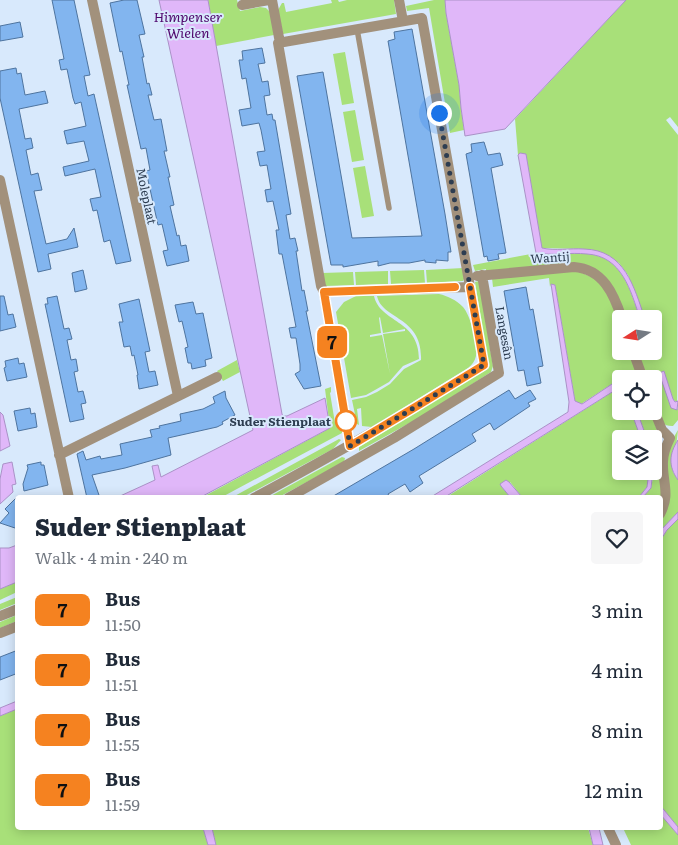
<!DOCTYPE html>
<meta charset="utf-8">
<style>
:root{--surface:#fff;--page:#f6f6f7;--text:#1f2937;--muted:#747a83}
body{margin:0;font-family:Literata,serif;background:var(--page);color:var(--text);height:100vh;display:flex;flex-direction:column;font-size:19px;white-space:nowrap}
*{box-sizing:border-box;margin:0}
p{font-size:16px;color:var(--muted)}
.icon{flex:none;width:28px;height:28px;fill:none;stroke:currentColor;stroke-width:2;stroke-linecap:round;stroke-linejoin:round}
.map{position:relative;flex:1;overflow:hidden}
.panel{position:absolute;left:15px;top:495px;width:648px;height:335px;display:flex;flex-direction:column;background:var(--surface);border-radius:5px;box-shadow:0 2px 12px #0003}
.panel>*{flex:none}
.badge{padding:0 10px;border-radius:8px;font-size:18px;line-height:32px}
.needle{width:32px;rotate:258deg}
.tools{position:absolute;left:612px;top:310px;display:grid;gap:10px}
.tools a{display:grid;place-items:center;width:50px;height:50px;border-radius:5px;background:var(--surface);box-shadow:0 2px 12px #0003;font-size:25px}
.you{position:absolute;width:25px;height:25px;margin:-12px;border:4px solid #fff;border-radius:50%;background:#1a73e8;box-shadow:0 0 0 8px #1a73e833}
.map>.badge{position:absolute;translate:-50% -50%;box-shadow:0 0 0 2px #fff}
.round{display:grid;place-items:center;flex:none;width:52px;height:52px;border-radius:5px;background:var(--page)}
.summary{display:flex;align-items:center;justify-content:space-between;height:85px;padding:0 20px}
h1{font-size:24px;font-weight:800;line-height:38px}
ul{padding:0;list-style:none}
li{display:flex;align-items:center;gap:15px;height:60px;padding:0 20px}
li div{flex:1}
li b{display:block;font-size:19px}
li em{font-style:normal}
li .badge{min-width:55px;font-weight:700;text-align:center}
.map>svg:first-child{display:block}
</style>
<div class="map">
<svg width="678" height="845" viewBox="0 0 678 845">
<rect width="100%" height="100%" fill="#d8e9fc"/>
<!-- green -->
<path fill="#a8e079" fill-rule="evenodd" d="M208 0H237L240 11 260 7 266 8 270 12 274 35 216 46Z
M331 0H338L339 2 347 0H394L396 14 283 34 278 10 282 3H284L286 12 332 3Z
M434 0H445L446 13 459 85 461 108 464 130 450 133 429 8 407 11 406 6Z
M626 0H678V127L670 117 666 120 678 135 677 402 673 400 664 371 659 373 677 410 678 408V420L673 426C651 427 654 393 654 379H646L636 351H654L655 349 654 344V319H645L628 275 619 263 586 249 541 248 526 155 520 153 518 155 515 119Z
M345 52 354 103 342 105 333 54Z
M355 110 364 160 352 162 343 112Z
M365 166 374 216 362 218 353 168Z
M536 253C553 256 570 252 587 254 622 256 631 291 640 319H625L593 269 486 272V269L475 271 473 265Z
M463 268 464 279 463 281 427 283 426 270Z
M424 270 425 283 391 284 390 271Z
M575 270 599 280 616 310 621 325V351H630L639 379H621V381L615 382 581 404 575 401 555 285 551 284 550 287 549 278 493 287 492 278Z
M388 271V284L356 285 355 272Z
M353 272 354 285 325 286 322 273Z
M479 281 493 366 491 372 424 415 359 451V447L489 368 475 282Z
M439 294C448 296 456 300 463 307 471 316 477 343 476 356 475 361 472 365 468 368L372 427 362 426 361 408 357 409 359 425 357 424 352 400 366 397 377 392 390 384 404 369 421 360C423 316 382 320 377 296Z
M356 296H374C380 323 419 319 419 359L403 366 389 382 375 390 366 395 351 398 336 312 344 302ZM380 317 383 333 405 329V331L383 334 390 374 382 335 370 337V335L381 333 379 318Z
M237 360 240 372 223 381 217 371Z
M331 387V392L330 393 335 423 341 422 342 433 222 497 201 498 330 428 325 389Z
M617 389 621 390V411H631L641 439H621V471H649L647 487 639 497H522L510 482 501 486 510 497 445 498Z
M637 411H651L660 441V466L663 486 660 507V498L643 497 651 488 653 477 654 439H647Z
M678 430 673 472 678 480V512L660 531V519L663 515C664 486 662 455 678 430Z
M339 439 341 440 333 449 243 497 231 498Z
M342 457 345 458 344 462 279 497 267 498Z
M678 519V827L660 805V541L667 530Z
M17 582V592L0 600V589Z
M17 597V603L0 610V604Z
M17 615V621L0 628V622Z
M17 709 18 828H203L208 845H0V716Z
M660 814 678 835V845H631L623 828H660Z
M212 828H588L593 845H216Z"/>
<!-- water -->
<path fill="#e0b7f9" stroke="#aa92c7" d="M159 0H208L282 414 283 416H287L325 398 330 428 201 497H118L155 480 152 466 158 465 161 477 253 430Z
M445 0H626L505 129 465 136 461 108 459 85 446 13Z
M520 153 526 154 542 248C555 251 570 248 584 249 625 250 634 287 645 319H640C631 291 622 256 587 254 570 252 553 256 536 253L518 155Z
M551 284 555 285 575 401 582 404 615 382 621 381V390L617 389 445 497H431L568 412 569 402Z
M664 371 673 399 675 402 678 401 677 410 671 408 659 373Z
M631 411H637L647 439H641Z
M0 412 3 415 10 446 0 451Z
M678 440V480C668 466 669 454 678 440Z
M12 462 16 484 12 485 13 492 0 504V479L3 464Z
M649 471H653L651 488 643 497H639L647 487Z
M506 480 509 482 522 497H510L501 486 500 484Z
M678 512V519L667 530 660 541V531Z
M17 545V582L0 589V548H9Z
M17 701V709L0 716V708Z
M660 805 678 827V835L660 814Z
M203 828H212L216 845H208Z
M589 828H599L603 845H593Z"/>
<!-- building -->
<path fill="#82b5ef" stroke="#4e749f" d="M52 0H74L90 75 84 76 88 96 94 94 131 261 116 264 110 240 104 242 97 210 93 211 90 199 101 197 95 169 65 176 63 167 89 161 84 141 67 144 64 131 86 126 81 102 75 104 73 98 67 69 61 70 59 60 64 59Z
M124 0H137L145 34 139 35 144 57H142L147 84 149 83 152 95H148L154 120 161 119 167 151H164L170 177H168L174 205 170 206 177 236 179 235 181 246 186 245 189 261 167 266 163 251 168 250 162 224 158 225 146 171 150 170 146 148 141 149 127 85H129L122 51 120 52 110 3Z
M20 22 23 37 0 41V26Z
M412 29 445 214 451 252H448V261L436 260V263L425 262V260L409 263H390L378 266V261L343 267V265H331L297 76 323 72 352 238 422 236 388 41 395 39 394 32Z
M262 48 265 63 258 64 262 82 268 81 270 95 264 96 267 115 272 114 273 120H275L291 214 286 215 290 239 295 238 298 251H296L302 291 304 290 308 311H306L321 386 304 389 295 374 300 371V364L296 338H291L289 328 296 327 282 254H279L276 230H279L273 201 267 202 265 190 271 189 267 165 260 166 257 152 265 151 261 130 259 123 242 126 239 110 251 108 246 78 242 79 239 60H243L242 51Z
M16 68 17 74 21 73 25 95 45 91 48 103 19 109 25 139 31 138 33 148 26 150 31 175 38 173 42 190 34 191 46 244 67 239 74 228 78 247 48 254 51 269 38 272 0 98V71Z
M484 142 488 155 500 153 503 165 491 168 506 253 498 254 499 259 488 261 487 256 484 257 466 154 472 152 471 144Z
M83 270 87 289 75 292 72 273Z
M526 287 530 310 533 309 543 366 538 367 541 383 527 386 524 370 518 371 504 291Z
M0 296H4L8 315 13 314 16 327 0 331Z
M57 296 64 329 69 328 72 339 67 340 71 360 76 359 78 371 74 372 78 392 83 391 86 403 81 404 84 419 70 422 45 304H48L47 298Z
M139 299 150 351 145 352 149 372 155 371 158 385 139 389 137 375H138L134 355 132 356 130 346 124 347 119 322H123L119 304Z
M193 302 196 314 203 313 212 358 205 360 206 366 192 369 191 363H188L185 348 188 347 182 321 179 322 175 305Z
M18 358 19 364 24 363 27 377 7 381 4 368 6 367 5 361Z
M509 390 515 399 530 390 536 399 528 403 530 406 494 430 490 423 472 434 476 441 419 476 423 483 410 492 405 484 388 494 390 498H330L414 449Z
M225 391 226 398 235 415 222 422 223 424 217 427 168 438 171 455 125 468 92 475 100 498H87L77 454 83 451 86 460 100 456 101 459 122 455 120 444 152 437 150 430 160 428 159 426 181 421 180 414 203 409 215 403 213 397Z
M30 408 31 414 35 413 37 427 18 431 14 411Z
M41 462V465H44L48 485 24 491 23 484 28 468 27 465Z
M18 496V529L0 523 9 513 5 509Z
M18 650V673L0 680V657Z"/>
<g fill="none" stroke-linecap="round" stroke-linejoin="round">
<!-- service -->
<path stroke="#a2917c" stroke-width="5.5" d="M357 29 389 208"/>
<!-- minor -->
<path stroke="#a2917c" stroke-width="10" d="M92 0 178 396
M272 0 280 43
M399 0 403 21
M242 5 269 0
M0 180 69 498
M477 276 574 267C603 269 614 294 622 319
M324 292 321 286 278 43 422 18 470 287
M633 351 643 379
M654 410 662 430 670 438C666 446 663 453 663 462 662 482 671 494 660 514
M59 455 217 377
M288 498 394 438 499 373 482 275
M0 633 18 626
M608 828 616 845"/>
<!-- tertiary -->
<path stroke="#a2917c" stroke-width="10" d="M254 498C332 456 409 412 484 365L470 287 324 292 350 446
M0 616 18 609"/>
</g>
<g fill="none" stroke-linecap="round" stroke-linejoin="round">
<defs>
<path id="line" d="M455 287 324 292 350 446 417 406 484 365 470 287"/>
</defs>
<!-- line casing -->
<use href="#line" stroke="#fff" stroke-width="11"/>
<!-- line -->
<use href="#line" stroke="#f58220" stroke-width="8"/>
<!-- walk -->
<path stroke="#2d3d51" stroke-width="5" stroke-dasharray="0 9" d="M346 421 345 416 350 446 417 406 484 365 439 113"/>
</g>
<!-- markers -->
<circle fill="#fff" stroke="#f58220" stroke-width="2.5" cx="346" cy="421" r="10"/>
<g text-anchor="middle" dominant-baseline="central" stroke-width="4" stroke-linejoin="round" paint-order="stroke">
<!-- street labels -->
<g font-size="12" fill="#2d3d51" stroke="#d8e9fc">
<text transform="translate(147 196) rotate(78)">Moleplaat</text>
<text transform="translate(550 257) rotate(-4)">Wantij</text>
<text transform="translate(505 333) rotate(80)">Langesân</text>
</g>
<!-- stop labels -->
<g font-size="12" font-weight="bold" fill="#2d3d51" stroke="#d8e9fc" text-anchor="end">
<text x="331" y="421">Suder Stienplaat</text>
</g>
<!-- water labels -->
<g font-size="14" font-style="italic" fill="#4f066c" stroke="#d8e9fc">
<text x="188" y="16">Himpenser<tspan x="188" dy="16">Wielen</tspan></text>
</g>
</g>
</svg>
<div class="tools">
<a><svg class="needle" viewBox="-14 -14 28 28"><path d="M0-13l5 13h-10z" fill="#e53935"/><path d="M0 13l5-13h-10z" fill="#747a83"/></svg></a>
<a><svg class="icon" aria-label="locate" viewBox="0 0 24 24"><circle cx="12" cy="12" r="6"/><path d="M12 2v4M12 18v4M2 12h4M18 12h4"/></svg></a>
<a><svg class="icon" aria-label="layers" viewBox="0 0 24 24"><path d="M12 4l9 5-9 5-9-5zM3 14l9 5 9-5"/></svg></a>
</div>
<div class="you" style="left:439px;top:113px"></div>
<b class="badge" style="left:332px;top:342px;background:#f58220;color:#111">7</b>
<section class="panel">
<div class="summary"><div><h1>Suder Stienplaat</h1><p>Walk · 4 min · 240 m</p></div><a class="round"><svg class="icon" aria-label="heart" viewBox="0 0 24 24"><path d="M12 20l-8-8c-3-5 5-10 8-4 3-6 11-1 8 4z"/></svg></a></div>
<ul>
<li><span class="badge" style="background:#f58220;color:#111">7</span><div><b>Bus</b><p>11:50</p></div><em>3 min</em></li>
<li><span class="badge" style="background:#f58220;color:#111">7</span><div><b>Bus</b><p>11:51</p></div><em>4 min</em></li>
<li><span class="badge" style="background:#f58220;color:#111">7</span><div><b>Bus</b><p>11:55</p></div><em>8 min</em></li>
<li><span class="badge" style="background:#f58220;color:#111">7</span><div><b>Bus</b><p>11:59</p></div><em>12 min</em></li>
</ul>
</section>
</div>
